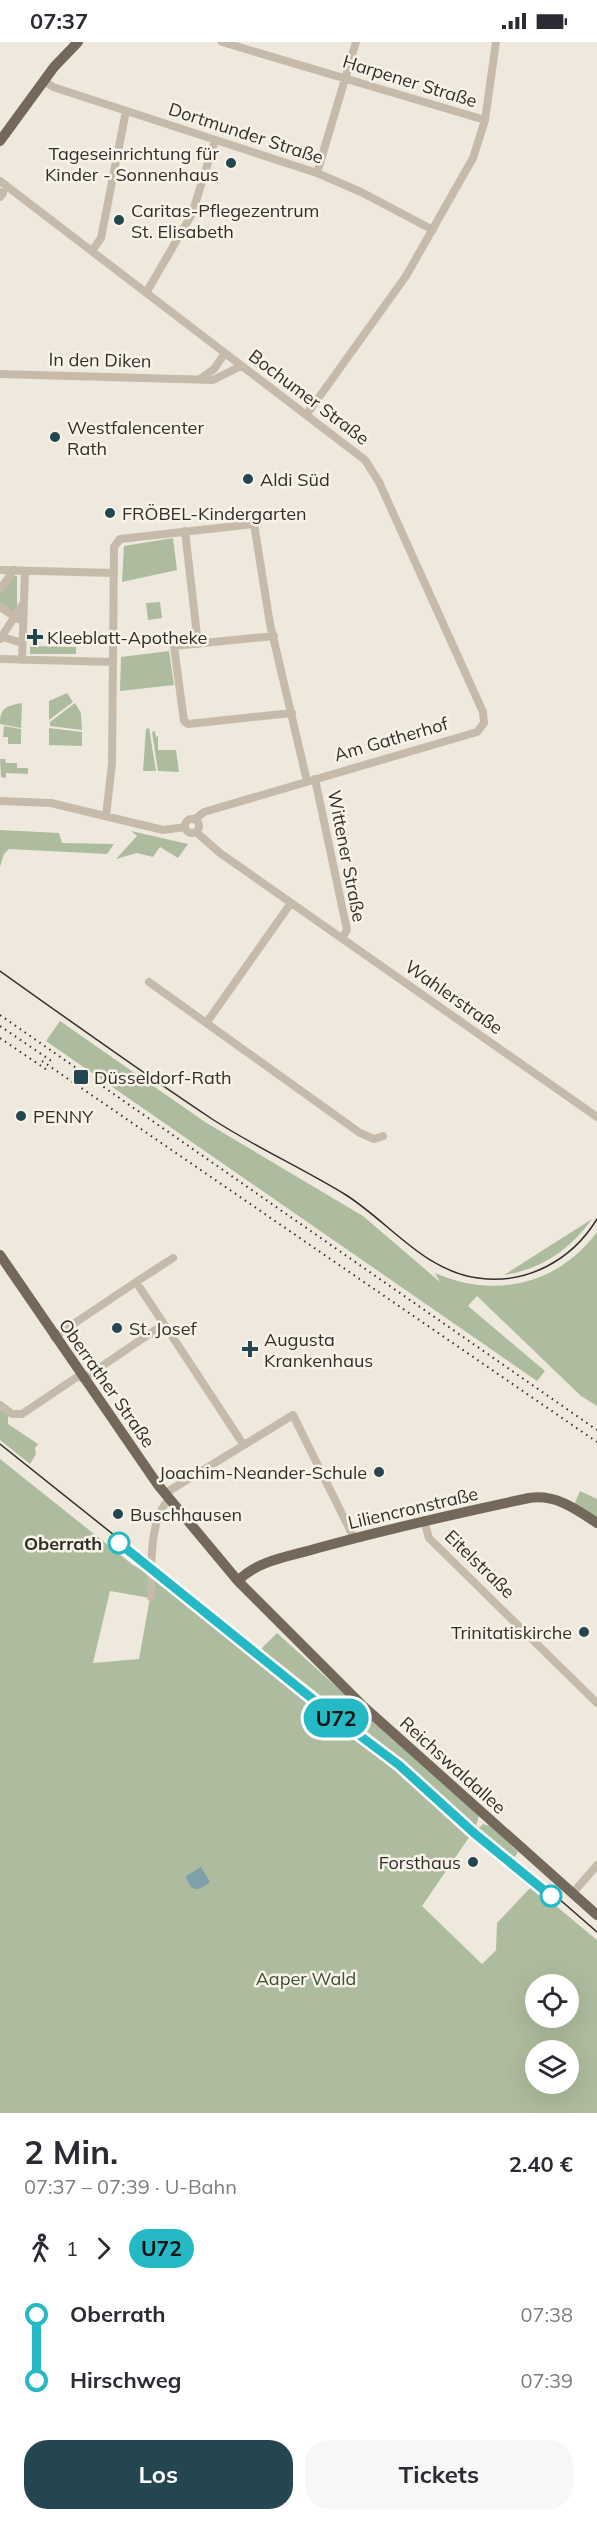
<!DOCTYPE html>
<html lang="de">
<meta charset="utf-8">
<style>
:root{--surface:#fff;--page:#f7f7f7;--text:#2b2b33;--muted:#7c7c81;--accent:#234651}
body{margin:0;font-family:Mulish,sans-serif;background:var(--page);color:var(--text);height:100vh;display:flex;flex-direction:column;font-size:22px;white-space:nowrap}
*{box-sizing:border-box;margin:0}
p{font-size:20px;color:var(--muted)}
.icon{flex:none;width:33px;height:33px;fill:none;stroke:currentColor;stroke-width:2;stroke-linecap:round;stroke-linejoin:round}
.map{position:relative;height:2071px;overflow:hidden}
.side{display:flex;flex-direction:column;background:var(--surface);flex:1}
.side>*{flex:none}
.badge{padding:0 12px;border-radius:20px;font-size:21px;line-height:39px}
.fabs{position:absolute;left:525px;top:1932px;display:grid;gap:12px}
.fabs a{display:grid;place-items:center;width:54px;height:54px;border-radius:50%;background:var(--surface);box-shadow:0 6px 24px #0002;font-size:30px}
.map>.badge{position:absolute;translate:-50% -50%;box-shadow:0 0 0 3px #fff}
.legs{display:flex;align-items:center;gap:9px;height:66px;padding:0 24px;font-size:20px}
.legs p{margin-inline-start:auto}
.summary{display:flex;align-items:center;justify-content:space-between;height:102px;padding:0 24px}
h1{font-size:33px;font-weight:700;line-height:45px}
.primary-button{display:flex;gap:12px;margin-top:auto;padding:12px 24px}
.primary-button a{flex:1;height:69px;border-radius:24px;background:var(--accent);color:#fff;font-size:24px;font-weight:700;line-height:69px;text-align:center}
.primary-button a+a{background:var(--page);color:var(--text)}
ul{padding:0 24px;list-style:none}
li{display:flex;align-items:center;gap:21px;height:66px;font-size:22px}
li i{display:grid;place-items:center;width:9px;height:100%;margin:0 8px;background:currentColor}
li i::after{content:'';width:15px;height:15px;margin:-8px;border:4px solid;border-radius:50%;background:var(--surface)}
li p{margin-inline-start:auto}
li:first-child i{background:linear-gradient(#0000 50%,currentColor 0)}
li:last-child i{background:linear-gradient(currentColor 50%,#0000 0)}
.status{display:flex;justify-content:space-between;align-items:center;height:42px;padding:0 30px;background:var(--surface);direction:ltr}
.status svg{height:16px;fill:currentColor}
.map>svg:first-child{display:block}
</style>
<div class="status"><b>07:37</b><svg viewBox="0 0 49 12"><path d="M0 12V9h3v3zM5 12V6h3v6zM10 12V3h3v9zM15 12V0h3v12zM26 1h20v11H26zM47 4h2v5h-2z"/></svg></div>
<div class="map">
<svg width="597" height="2071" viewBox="0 0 597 2071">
<rect width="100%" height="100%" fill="#efe9dd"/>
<!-- green -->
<path fill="#adbc9e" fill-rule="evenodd" d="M173 496 177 528 122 540 124 504Z
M11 534H17V567L14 572 0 563V549Z
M160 560 162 576 148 578 146 561Z
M30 604 76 605V612H30Z
M169 609 174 643 120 649 121 615Z
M67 651 73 660 49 678V659Z
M22 661 21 686 0 682C0 665 7 664 22 661Z
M75 661 81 671 82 688 50 684V680Z
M4 684 21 687V702H8V695H3Z
M49 686 82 690V704L49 703Z
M149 686 156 729H143L146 687Z
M155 689 156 695 158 694V708H176L179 730 158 729 152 690Z
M0 717H5L6 721H17V726H28V732L6 731V736L1 735Z
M0 788 59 791 62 801 114 802 107 812 9 807 4 812 0 825Z
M131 789 188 802 178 816 160 805 153 815 137 811 116 817 137 794Z
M60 979 205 1080 363 1174 440 1240 435 1231C494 1257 558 1243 597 1190V1364L581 1354 477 1254 468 1264 545 1329 537 1339 46 999Z
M592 1177C570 1207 543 1227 504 1233Z
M0 1364 8 1370V1382L38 1402 35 1406 36 1412 30 1422 0 1398Z
M0 1417 133 1523 153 1534 154 1531 398 1726 472 1791 422 1864 482 1922 496 1908 497 1881 532 1844 597 1898V2071H0ZM110 1549 150 1556 139 1617 93 1621ZM536 1942H568V1976H536ZM536 2008H568V2042H536Z
M580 1449 597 1457V1477L574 1463Z
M277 1591 479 1774 476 1784 403 1718 261 1607Z
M483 1782 491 1784 518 1810 514 1816 479 1786Z"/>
<!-- water -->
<path fill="#7fa0a9" d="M201 1825 210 1840C198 1850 190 1850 186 1834Z"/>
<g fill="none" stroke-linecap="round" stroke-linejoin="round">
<!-- minor -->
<path stroke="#c6bbaa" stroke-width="8" d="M222 0 485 78
M44 39 53 45 317 131 361 150 433 188
M317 131 356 0
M0 139 365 418 379 440 483 670 484 681 477 690 204 770 195 777
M0 150 3 151 0 155
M92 209 101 196 126 69
M146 251 192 172 215 98
M0 332 213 338 241 324
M200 337 214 327 225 311
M307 372 406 234 473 116 485 78 496 0
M185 489 198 602
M0 528 114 531
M0 547 14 528
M0 565 18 577
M0 594 22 601
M274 594 174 604 184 679 188 682 292 671
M0 597 23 562
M0 617 113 620
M22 618 25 529
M315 737 347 888 342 896
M0 759 51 761 163 788 185 785
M106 774 112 722 114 505 120 497 254 482 270 582 307 739
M185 784a7 7 0 1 1 14 0a7 7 0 1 1-14 0Z
M196 790 220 811 597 1075
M149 940 360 1091 374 1097 383 1094
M207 980 291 861
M136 1240 173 1216
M164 1282 243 1402
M54 1295 136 1240 164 1282 83 1337
M0 1363 12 1372H22L80 1333
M164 1452 293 1373 354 1496
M424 1478 429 1496 597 1661
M151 1555C151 1530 149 1474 169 1458
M572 1852 597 1823"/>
<!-- major -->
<path stroke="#74685b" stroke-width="10" d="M0 99 54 25 78 0
M0 1213 158 1443 238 1539 364 1665 597 1873
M238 1539C257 1518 292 1514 318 1506 388 1487 458 1471 529 1456 556 1452 576 1467 597 1481"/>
<!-- tram -->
<path stroke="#342e29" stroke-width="1.5" d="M0 929C70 979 140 1029 212 1077 255 1105 302 1126 346 1153 390 1181 424 1229 478 1236 527 1243 572 1218 597 1177
M0 1402 337 1671 402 1720 597 1890"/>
<!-- rail -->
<path stroke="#342e29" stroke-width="2" stroke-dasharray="1.5 4.5" stroke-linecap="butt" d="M0 973 597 1388
M0 984 53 1020
M0 996 47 1028
M42 1019 597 1400"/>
</g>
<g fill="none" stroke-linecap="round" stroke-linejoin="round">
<defs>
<path id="line-1" d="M119 1501 335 1675 399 1723 474 1791 551 1854"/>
</defs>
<!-- line-1 casing -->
<use href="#line-1" stroke="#fff" stroke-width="14"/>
<!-- line-1 -->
<use href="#line-1" stroke="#25b8c5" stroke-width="9"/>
</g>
<!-- markers -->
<g fill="#234651" stroke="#f7f3e8" stroke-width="2">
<circle cx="231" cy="121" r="6"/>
<circle cx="119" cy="178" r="6"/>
<circle cx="55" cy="395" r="6"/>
<circle cx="248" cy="437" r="6"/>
<circle cx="110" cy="471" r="6"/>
<path d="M32 586h6v6h6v6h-6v6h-6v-6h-6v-6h6z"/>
<rect x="73" y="1027" width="16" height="16" rx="3"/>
<circle cx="21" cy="1074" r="6"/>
<circle cx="117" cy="1286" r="6"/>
<path d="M247 1298h6v6h6v6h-6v6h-6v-6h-6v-6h6z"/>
<circle cx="379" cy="1430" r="6"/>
<circle cx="118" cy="1472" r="6"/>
<circle cx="584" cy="1590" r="6"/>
<circle cx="473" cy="1820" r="6"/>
</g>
<g fill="#fff" stroke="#25b8c5" stroke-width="3">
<circle cx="119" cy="1501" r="10"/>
<circle cx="551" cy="1854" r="10"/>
</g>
<g text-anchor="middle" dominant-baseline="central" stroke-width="5" stroke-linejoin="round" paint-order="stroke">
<!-- street labels -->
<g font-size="18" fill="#342e29" stroke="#f7f3e8">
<text transform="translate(410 39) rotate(17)">Harpener Straße</text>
<text transform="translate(246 91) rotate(18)">Dortmunder Straße</text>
<text transform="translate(100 318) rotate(1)">In den Diken</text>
<text transform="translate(309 355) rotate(37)">Bochumer Straße</text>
<text transform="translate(391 697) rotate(-16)">Am Gatherhof</text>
<text transform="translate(347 814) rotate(79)">Wittener Straße</text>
<text transform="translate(454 955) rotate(35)">Wahlerstraße</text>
<text transform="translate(107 1341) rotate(55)">Oberrather Straße</text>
<text transform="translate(413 1466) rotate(-13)">Liliencronstraße</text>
<text transform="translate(480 1522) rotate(44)">Eitelstraße</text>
<text transform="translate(453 1723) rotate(42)">Reichswaldallee</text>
</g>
<!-- poi labels -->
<g font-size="18" fill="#342e29" stroke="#f7f3e8" text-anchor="start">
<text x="219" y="111" text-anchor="end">Tageseinrichtung für<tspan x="219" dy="21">Kinder - Sonnenhaus</tspan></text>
<text x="131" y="168">Caritas-Pflegezentrum<tspan x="131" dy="21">St. Elisabeth</tspan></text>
<text x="67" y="385">Westfalencenter<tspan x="67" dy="21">Rath</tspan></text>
<text x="260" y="437">Aldi Süd</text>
<text x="122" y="471">FRÖBEL-Kindergarten</text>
<text x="47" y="595">Kleeblatt-Apotheke</text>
<text x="94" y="1035">Düsseldorf-Rath</text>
<text x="33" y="1074">PENNY</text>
<text x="129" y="1286">St. Josef</text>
<text x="264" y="1297">Augusta<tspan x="264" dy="21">Krankenhaus</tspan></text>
<text x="367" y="1430" text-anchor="end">Joachim-Neander-Schule</text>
<text x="130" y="1472">Buschhausen</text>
<text x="572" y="1590" text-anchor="end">Trinitatiskirche</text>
<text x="461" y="1820" text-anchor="end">Forsthaus</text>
</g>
<!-- stop labels -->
<g font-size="18" font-weight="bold" fill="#342e29" stroke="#f7f3e8" text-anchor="end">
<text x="102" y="1501">Oberrath</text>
</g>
<!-- park labels -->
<g font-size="18" fill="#3e4f2f" stroke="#f7f3e8">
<text x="306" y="1936">Aaper Wald</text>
</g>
</g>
</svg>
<div class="fabs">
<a><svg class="icon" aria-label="locate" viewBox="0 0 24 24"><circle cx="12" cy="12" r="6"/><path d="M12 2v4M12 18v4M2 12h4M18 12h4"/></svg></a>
<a><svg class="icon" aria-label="layers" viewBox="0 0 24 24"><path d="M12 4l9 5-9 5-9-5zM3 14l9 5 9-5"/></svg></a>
</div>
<b class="badge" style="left:336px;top:1676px;background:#25b8c5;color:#111">U72</b>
</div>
<section class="side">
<div class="summary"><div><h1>2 Min.</h1><p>07:37 – 07:39 · U-Bahn</p></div><b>2.40 €</b></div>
<div class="legs"><svg class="icon" aria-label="walk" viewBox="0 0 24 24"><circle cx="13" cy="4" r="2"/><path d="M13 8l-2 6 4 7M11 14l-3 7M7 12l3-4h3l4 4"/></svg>1<svg class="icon" aria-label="forward" viewBox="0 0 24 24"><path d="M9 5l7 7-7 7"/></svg><b class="badge" style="background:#25b8c5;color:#111">U72</b></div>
<ul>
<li><i style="color:#25b8c5"></i><b>Oberrath</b><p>07:38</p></li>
<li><i style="color:#25b8c5"></i><b>Hirschweg</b><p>07:39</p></li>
</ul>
<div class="primary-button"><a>Los</a><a>Tickets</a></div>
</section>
